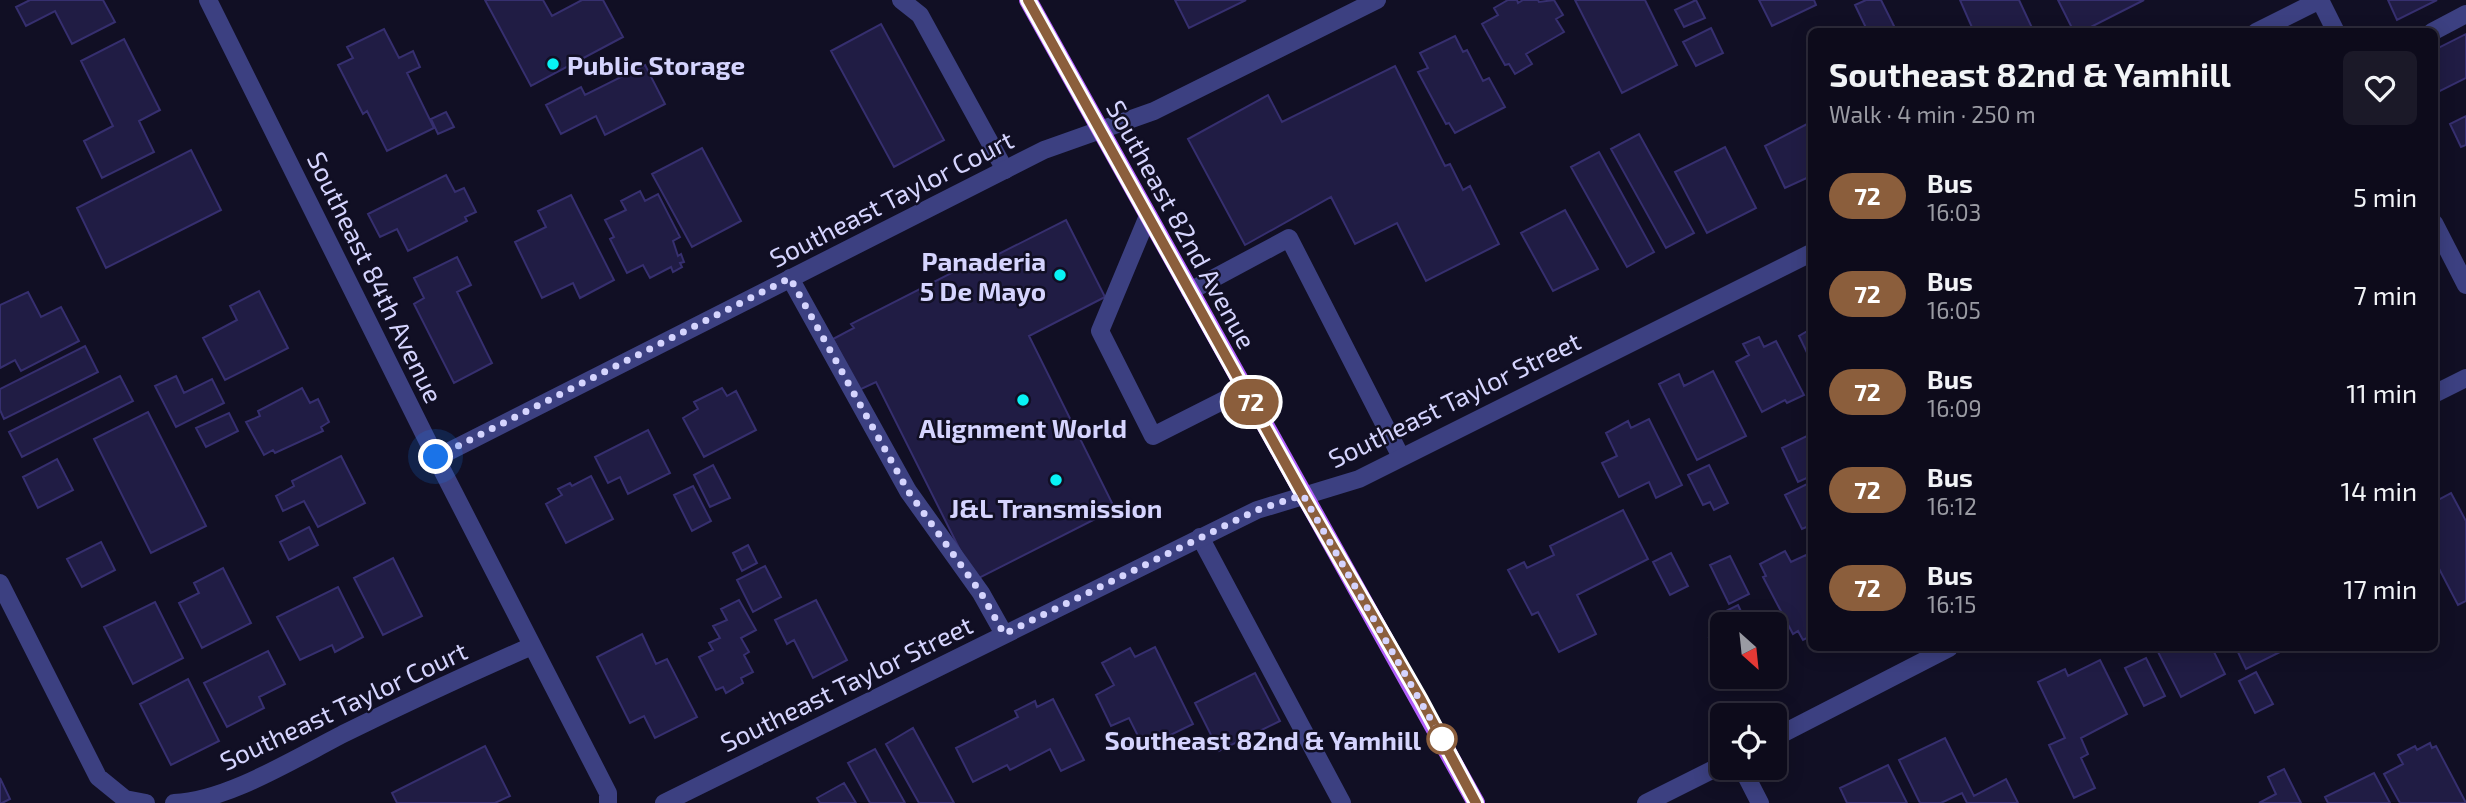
<!DOCTYPE html>
<meta charset="utf-8">
<style>
:root{--surface:#0d0b1b;--page:#1b1928;--text:#f1f3f6;--muted:#9a9ba3;--line:#2d2b3a}
body{margin:0;font-family:"Exo 2",sans-serif;background:var(--page);color:var(--text);height:100vh;display:flex;flex-direction:column;font-size:26px;white-space:nowrap}
*{box-sizing:border-box;margin:0}
p{font-size:23px;color:var(--muted)}
.icon{flex:none;width:38px;height:38px;fill:none;stroke:currentColor;stroke-width:2;stroke-linecap:round;stroke-linejoin:round}
.map{position:relative;flex:1;overflow:hidden}
.side{position:absolute;left:1808px;top:28px;width:630px;height:623px;display:flex;flex-direction:column;background:var(--surface);border-radius:10px;box-shadow:0 4px 18px #0003,0 0 0 2px var(--line)}
.side>*{flex:none}
.badge{padding:0 14px;border-radius:23px;font-size:24px;line-height:46px}
.needle{width:46px;rotate:153deg}
.controls{position:absolute;left:1710px;top:612px;display:grid;gap:14px}
.controls a{display:grid;place-items:center;width:77px;height:77px;border-radius:10px;background:var(--surface);box-shadow:0 4px 18px #0003,0 0 0 2px var(--line);font-size:35px}
.you{position:absolute;width:35px;height:35px;margin:-18px;border:5px solid #fff;border-radius:50%;background:#1a73e8;box-shadow:0 0 0 10px #1a73e833}
.map>.badge{position:absolute;translate:-50% -50%;box-shadow:0 0 0 4px #fff}
.round{display:grid;place-items:center;flex:none;width:74px;height:74px;border-radius:10px;background:var(--page)}
.headline{display:flex;align-items:center;justify-content:space-between;height:119px;padding:0 21px}
h1{font-size:33px;font-weight:700;line-height:52px}
ul{padding:0;list-style:none}
li{display:flex;align-items:center;gap:21px;height:98px;padding:0 21px}
li div{flex:1}
li b{display:block;font-size:26px}
li em{font-style:normal}
li .badge{min-width:77px;font-weight:700;text-align:center}
.map>svg:first-child{display:block}
</style>
<div class="map">
<svg width="2466" height="803" viewBox="0 0 2466 803">
<rect width="100%" height="100%" fill="#110f24"/>
<!-- building -->
<path fill="#201c44" stroke="#362f6f" stroke-width="2" d="M30 0H103L115 22 72 44 55 11 26 26 16 7Z
M485 0H543L552 16 582 0H603L623 37 531 86Z
M1175 0H1246L1189 28Z
M1508 0H1517L1518 3 1523 0H1538L1539 2 1554 0 1563 15 1556 19 1564 32 1526 54 1532 64 1515 74 1509 64 1505 65 1482 24 1498 15 1494 8Z
M1575 0H1645L1677 65 1622 93Z
M1696 0 1705 18 1684 27 1675 10Z
M1759 0H1814L1816 5 1772 26Z
M1866 0H1881L1897 32H1868L1855 5Z
M1960 0H2019L2034 32H1974Z
M2058 0H2144L2081 32H2074Z
M2388 0H2437L2397 20Z
M881 24 944 140 894 167 831 51Z
M1711 28 1723 53 1696 66 1683 42Z
M384 29 399 58 413 51 420 67 407 73 434 128 387 151 367 111 363 114 338 65 353 58 347 47Z
M2466 34V78L2434 94V50Z
M1455 36 1463 52 1467 50 1483 81 1489 78 1505 107 1455 133 1449 123 1446 124 1418 72 1428 68 1420 53Z
M124 39 160 110 139 121 154 152 102 178 84 141 113 126 81 61Z
M645 65 665 104 605 135 596 116 561 134 546 105 581 87 585 95Z
M1395 66 1445 166 1450 164 1463 190 1470 186 1499 244 1426 281 1397 223 1355 244 1331 197 1245 245 1188 139 1268 95 1282 122Z
M446 112 454 127 438 134 431 119Z
M2466 116V145L2461 147 2450 124Z
M1811 122V176L1785 188 1765 146Z
M1639 134 1694 233 1666 248 1611 149Z
M1725 147 1756 208 1707 233 1675 172Z
M702 148 741 221 692 247 652 174Z
M191 150 221 210 106 268 77 208Z
M1599 152 1654 252 1627 267 1571 167Z
M446 175 455 192 464 188 476 212 465 217 467 221 408 251 397 229 380 237 368 214Z
M640 191 645 201 658 194 680 237 673 241 678 256 681 254 684 262 680 263 682 267 673 272 671 267 650 278 643 265 627 273 610 239 614 237 605 220 626 210 621 201Z
M571 195 614 280 580 298 573 283 542 298 515 242 546 227 538 211Z
M1565 210 1598 269 1553 291 1521 233Z
M1066 220 1105 297 1029 336 1115 509 975 580 876 382 859 390 833 339 854 328 851 324 963 267 965 271Z
M457 257 471 285 457 292 492 363 454 383 414 304 424 298 414 278Z
M259 291 288 348 225 380 203 338 237 320 230 306Z
M28 292 41 317 61 307 79 341 21 371 15 360 0 368V305Z
M1811 329V361L1799 336Z
M1759 337 1764 347 1776 341 1804 395 1787 403 1785 400 1762 412 1736 362 1749 355 1743 344Z
M85 346 98 372 4 419 0 410V389Z
M1713 371 1746 436 1697 460 1659 384 1679 374 1684 386Z
M120 376 133 401 22 457 9 432Z
M176 376 184 393 212 379 224 403 176 427 155 386Z
M302 388 310 403 318 399 329 422 321 427 323 431 275 453 273 450 264 455 246 422 260 416 258 411Z
M722 388 727 396 736 391 756 430 704 457 683 418 698 409 694 402Z
M148 412 206 526 151 553 94 439Z
M229 413 238 431 206 447 196 428Z
M1649 419 1682 485 1656 498 1649 482 1619 497 1602 463 1617 456 1606 433 1628 421 1631 428Z
M648 430 670 473 628 494 620 477 608 483 595 457Z
M1811 434V476L1798 482 1782 448Z
M341 456 365 503 318 527 304 501 283 511 276 496 294 486 292 481Z
M57 459 73 490 38 508 23 477Z
M713 465 730 498 710 507 694 475Z
M1709 465 1728 503 1714 510 1710 502 1703 505 1688 475Z
M591 476 613 519 566 543 546 504 562 495 558 489 570 483 572 486Z
M1811 482V525L1802 529 1785 495Z
M693 486 711 521 692 531 674 495Z
M2451 493 2466 521V601L2458 605 2434 559V502Z
M1623 510 1648 559 1577 595 1596 634 1559 652 1538 612 1532 615 1508 570 1524 562 1527 568 1554 555 1550 546Z
M309 527 318 545 289 560 280 542Z
M101 542 115 570 82 587 67 559Z
M748 545 757 563 742 571 733 553Z
M1785 551 1791 562 1806 555 1811 564V636L1803 640 1798 631 1793 634 1763 577 1766 576 1760 564Z
M1671 553 1688 586 1670 595 1653 562Z
M1730 556 1749 594 1729 604 1710 565Z
M393 558 422 616 383 635 354 578Z
M765 566 781 597 753 612 737 580Z
M223 568 251 623 202 648 179 603 199 593 194 583Z
M338 587 363 637 335 652 332 645 300 660 277 617Z
M739 600 756 630 741 638 749 652 744 655 753 672 741 678 743 683 726 693 723 687 716 690 699 657 713 650 709 643 720 638 713 626 727 620 721 609Z
M816 600 847 660 813 678 794 640 787 644 775 620Z
M155 602 183 658 133 684 104 627Z
M1738 605 1745 620 1750 618 1753 625H1722V628L1716 616Z
M1722 632V664L1709 638Z
M642 634 656 664 667 659 697 717 655 738 644 716 630 723 597 657Z
M1155 647 1193 724 1144 748 1129 718 1111 726 1096 695 1114 685 1102 663 1130 648 1135 657Z
M2156 648H2212L2225 674 2181 697Z
M2236 648H2280L2282 651 2246 669Z
M268 651 285 684 259 697 264 708 227 727 204 683Z
M2146 658 2165 696 2144 706 2125 668Z
M2100 660 2127 714 2081 738 2088 754 2081 758 2095 788 2074 798 2049 745 2065 738 2038 682 2065 669 2068 676Z
M2256 672 2273 704 2255 713 2239 681Z
M1255 673 1280 721 1219 751 1195 703Z
M188 679 219 741 171 765 140 704Z
M1053 699 1084 760 1061 771 1050 749 1010 770 1007 765 973 782 956 748 1018 717 1015 711 1035 701 1037 707Z
M913 728 954 803H919L886 744Z
M1945 738 1974 796 2006 779 2018 803H1967L1962 793 1941 803H1920L1899 760Z
M2430 743 2432 748 2436 746 2466 803H2400L2384 774 2403 764 2398 755 2415 746 2417 750Z
M485 746 510 796 495 803H397L392 793Z
M875 749 905 803H870L848 763Z
M1888 765 1907 803H1847L1840 788Z
M2284 769 2301 803H2259L2276 794 2268 777Z
M2374 773 2390 803H2328L2325 797Z
M0 778 10 799 2 803H0Z
M844 783 856 803H820L817 798Z"/>
<g fill="none" stroke-linecap="round" stroke-linejoin="round">
<!-- lane -->
<path stroke="#3c4081" stroke-width="18" d="M901 0 920 15 1005 170
M2432 32 2466 14
M1148 216 1100 331 1153 436 1244 390
M790 278 908 491 981 593 1004 634
M1190 291 1289 238 1401 457
M1200 537 1342 803
M1742 768 1760 803"/>
<!-- street -->
<path stroke="#3c4081" stroke-width="18" d="M208 0 436 458 608 793V803
M2320 0 2336 32
M2256 32 2320 0
M2434 223 2466 285
M2434 394 2466 378
M436 458 1044 150 1154 111 1377 0
M0 583 98 777 125 799 146 803
M1774 738 1949 648
M174 803C228 801 299 756 347 732 408 702 470 673 532 646
M664 803 1257 510 1359 479 1811 253
M1646 803 1722 765"/>
<!-- primary -->
<path stroke="#b15ffa" stroke-width="18" d="M1028 0 1476 803"/>
</g>
<g fill="none" stroke-linecap="round" stroke-linejoin="round">
<defs>
<path id="line" d="M1028 0 1303 495 1421 700 1476 803"/>
</defs>
<!-- line casing -->
<use href="#line" stroke="#fff" stroke-width="16"/>
<!-- line -->
<use href="#line" stroke="#8b5e3c" stroke-width="10"/>
<!-- walk -->
<path stroke="#d5d4fe" stroke-width="7" stroke-dasharray="0 12.6" d="M436 457 790 278 908 491 981 593 1004 634 1257 510 1303 495 1443 741 1442 739"/>
</g>
<!-- markers -->
<g fill="#08f3f5" stroke="#110f24" stroke-width="2.5">
<circle cx="553" cy="64" r="7"/>
<circle cx="1060" cy="275" r="7"/>
<circle cx="1023" cy="400" r="7"/>
<circle cx="1056" cy="480" r="7"/>
</g>
<circle fill="#fff" stroke="#8b5e3c" stroke-width="3.5" cx="1442" cy="739" r="14"/>
<g text-anchor="middle" dominant-baseline="central" stroke-width="5" stroke-linejoin="round" paint-order="stroke">
<!-- poi labels -->
<g font-size="26" font-weight="bold" fill="#d5d4fe" stroke="#110f24">
<text x="567" y="64" text-anchor="start">Public Storage</text>
<text x="1046" y="260" text-anchor="end">Panaderia<tspan x="1046" dy="30">5 De Mayo</tspan></text>
<text x="1023" y="427">Alignment World</text>
<text x="1056" y="507">J&amp;L Transmission</text>
</g>
<!-- street labels -->
<g font-size="26" fill="#d5d4fe" stroke="#110f24">
<text transform="translate(891 198) rotate(-27)">Southeast Taylor Court</text>
<text transform="translate(1182 224) rotate(61)">Southeast 82nd Avenue</text>
<text transform="translate(376 277) rotate(64)">Southeast 84th Avenue</text>
<text transform="translate(1454 399) rotate(-26)">Southeast Taylor Street</text>
<text transform="translate(846 683) rotate(-26)">Southeast Taylor Street</text>
<text transform="translate(343 705) rotate(-25)">Southeast Taylor Court</text>
</g>
<!-- stop labels -->
<g font-size="26" font-weight="bold" fill="#d5d4fe" stroke="#110f24" text-anchor="end">
<text x="1421" y="739">Southeast 82nd &amp; Yamhill</text>
</g>
</g>
</svg>
<div class="controls">
<a><svg class="needle" viewBox="-14 -14 28 28"><path d="M0-13l5 13h-10z" fill="#e53935"/><path d="M0 13l5-13h-10z" fill="#9a9ba3"/></svg></a>
<a><svg class="icon" aria-label="locate" viewBox="0 0 24 24"><circle cx="12" cy="12" r="6"/><path d="M12 2v4M12 18v4M2 12h4M18 12h4"/></svg></a>
</div>
<div class="you" style="left:436px;top:457px"></div>
<b class="badge" style="left:1251px;top:402px;background:#8b5e3c;color:#fff">72</b>
<section class="side">
<div class="headline"><div><h1>Southeast 82nd &amp; Yamhill</h1><p>Walk · 4 min · 250 m</p></div><a class="round"><svg class="icon" aria-label="heart" viewBox="0 0 24 24"><path d="M12 20l-8-8c-3-5 5-10 8-4 3-6 11-1 8 4z"/></svg></a></div>
<ul>
<li><span class="badge" style="background:#8b5e3c;color:#fff">72</span><div><b>Bus</b><p>16:03</p></div><em>5 min</em></li>
<li><span class="badge" style="background:#8b5e3c;color:#fff">72</span><div><b>Bus</b><p>16:05</p></div><em>7 min</em></li>
<li><span class="badge" style="background:#8b5e3c;color:#fff">72</span><div><b>Bus</b><p>16:09</p></div><em>11 min</em></li>
<li><span class="badge" style="background:#8b5e3c;color:#fff">72</span><div><b>Bus</b><p>16:12</p></div><em>14 min</em></li>
<li><span class="badge" style="background:#8b5e3c;color:#fff">72</span><div><b>Bus</b><p>16:15</p></div><em>17 min</em></li>
</ul>
</section>
</div>
